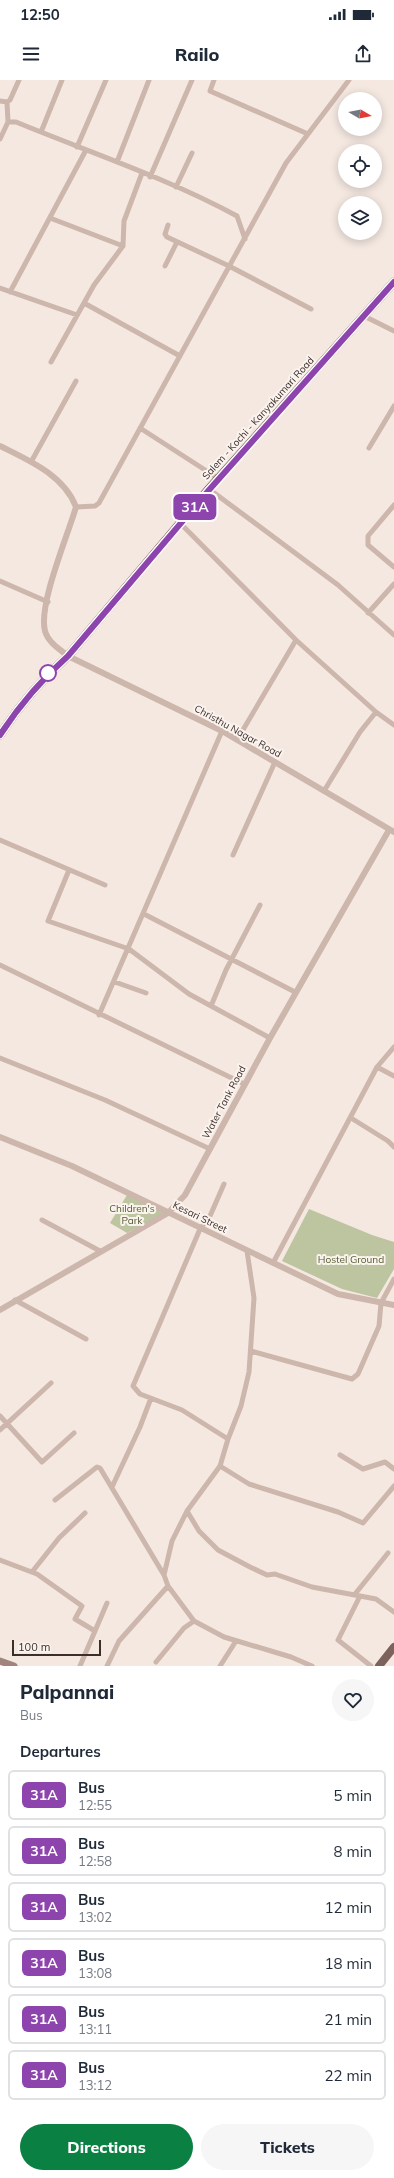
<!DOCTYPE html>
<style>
:root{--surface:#fff;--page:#f6f6f7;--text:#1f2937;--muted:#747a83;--line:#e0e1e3;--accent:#0b8043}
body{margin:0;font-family:Mulish,sans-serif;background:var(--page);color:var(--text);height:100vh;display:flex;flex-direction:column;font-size:15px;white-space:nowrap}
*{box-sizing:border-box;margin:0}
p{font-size:13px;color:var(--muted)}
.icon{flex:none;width:22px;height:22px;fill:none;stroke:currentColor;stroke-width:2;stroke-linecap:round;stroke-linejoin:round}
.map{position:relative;height:1586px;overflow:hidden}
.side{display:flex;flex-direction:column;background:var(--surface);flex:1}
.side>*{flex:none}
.badge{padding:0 8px;border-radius:6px;font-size:14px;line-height:26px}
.needle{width:26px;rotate:100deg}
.controls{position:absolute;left:338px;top:12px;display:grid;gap:8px}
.controls a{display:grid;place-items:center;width:44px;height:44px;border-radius:50%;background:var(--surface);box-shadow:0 2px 10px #0003;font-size:20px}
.scale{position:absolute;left:12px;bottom:10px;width:89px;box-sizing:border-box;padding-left:4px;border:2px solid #3b2e2b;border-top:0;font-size:11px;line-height:14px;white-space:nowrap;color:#3b2e2b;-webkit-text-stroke:3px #fbf3ee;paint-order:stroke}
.map>.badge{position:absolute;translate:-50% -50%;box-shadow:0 0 0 2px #fff}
h2{padding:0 20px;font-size:15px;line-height:36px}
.round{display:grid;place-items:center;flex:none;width:42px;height:42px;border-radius:21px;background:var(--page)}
.headline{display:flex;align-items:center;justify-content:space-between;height:68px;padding:0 20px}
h1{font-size:19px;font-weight:800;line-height:30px}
.primary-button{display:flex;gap:8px;margin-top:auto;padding:8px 20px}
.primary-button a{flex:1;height:46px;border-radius:24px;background:var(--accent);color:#fff;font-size:16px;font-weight:800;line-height:46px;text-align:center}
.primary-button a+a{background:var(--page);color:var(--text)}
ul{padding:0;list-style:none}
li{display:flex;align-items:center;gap:12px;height:50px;margin:0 8px 6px;padding:0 12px;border:2px solid var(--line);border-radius:6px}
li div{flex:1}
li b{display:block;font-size:15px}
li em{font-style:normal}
li .badge{min-width:44px;font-weight:700;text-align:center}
.status{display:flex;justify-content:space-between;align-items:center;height:28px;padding:0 20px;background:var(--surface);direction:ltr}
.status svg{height:11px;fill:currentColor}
header{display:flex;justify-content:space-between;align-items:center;height:52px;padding:0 20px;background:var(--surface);font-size:18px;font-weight:800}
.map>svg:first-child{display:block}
</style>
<div class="status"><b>12:50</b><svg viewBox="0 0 49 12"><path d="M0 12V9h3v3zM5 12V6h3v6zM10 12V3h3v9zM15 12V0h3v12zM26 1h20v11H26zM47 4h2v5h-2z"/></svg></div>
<header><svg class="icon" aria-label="menu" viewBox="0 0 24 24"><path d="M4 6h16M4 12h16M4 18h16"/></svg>Railo<svg class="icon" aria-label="share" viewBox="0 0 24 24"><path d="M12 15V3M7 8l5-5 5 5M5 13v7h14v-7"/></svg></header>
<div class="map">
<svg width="394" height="1586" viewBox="0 0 394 1586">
<rect width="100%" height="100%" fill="#f4e8e1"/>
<!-- green -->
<path fill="#bdc4a0" d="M127 1115 166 1133 127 1153 110 1143Z
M309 1129 372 1155 394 1162V1189L377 1218 342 1209 282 1181Z"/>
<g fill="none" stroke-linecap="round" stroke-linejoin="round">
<!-- minor -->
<path stroke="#cdb6ac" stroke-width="5" d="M214 0 210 11 308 54
M0 21 7 22 10 20 19 0
M7 22 8 42
M41 52 62 0
M0 59 8 42H16C89 72 167 98 237 136L245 159
M77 67 106 0
M117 82 149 0
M150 97 192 0
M176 107 192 73
M50 138 123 166
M168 145 165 154 167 157 229 186 311 229
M165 186 177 162
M0 208 77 235
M10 212 86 70
M84 223 180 276
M364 236 394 251
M51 282 94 205 123 166 124 141 142 93
M140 348 219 399
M369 368 394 326
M31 382 76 301
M209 409 338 505 394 555
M394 425 368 456V465L394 487
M76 427 95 426 99 423 286 83 349 0
M180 443 296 560 376 632
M0 501 48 522
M368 533 394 504
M237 660 296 560
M324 711 360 652 376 632 394 645
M0 760 105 805
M233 775 275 682
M69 790 48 841 129 869 189 914 270 958
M144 834 295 912
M0 885 244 1004
M115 902 146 913
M211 926 226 890 260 825
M99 935 222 651
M0 978 105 1020 210 1069
M377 987 394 996
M351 1038 388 1061 394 1067
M224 1104 210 1136 200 1149 133 1306 140 1314 182 1330 228 1359
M42 1140 100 1171
M247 1171 254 1218 249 1292 241 1326 228 1359 220 1386 187 1431 172 1461 164 1495 168 1506 194 1541 224 1557 291 1577 312 1586
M273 1183 377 987 394 967
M15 1220 86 1259
M251 1271 352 1299 358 1294 379 1246 381 1223 394 1199
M0 1336 42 1382 74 1353
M0 1350 51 1303
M340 1375 363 1389 385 1382 394 1389
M220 1386 249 1404 338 1432 363 1443 394 1406
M112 1407 140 1347 151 1318
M55 1420 97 1387 100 1388 164 1495
M187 1431 199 1451 218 1470 250 1487 267 1495 275 1494 312 1507 376 1519 394 1532
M0 1480 37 1494 82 1526 75 1539 95 1551
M32 1492 59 1458 85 1433
M355 1514 388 1473
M360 1516 338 1560 371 1586
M156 1582 184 1548 194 1541
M80 1586 107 1523
M107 1586 119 1561 168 1506
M220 1586 236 1561"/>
<!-- tertiary -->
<path stroke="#cdb6ac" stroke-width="6" d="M0 366C28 380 64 395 76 427 68 455 38 525 45 551 48 562 59 569 68 576L222 651 394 752
M0 1057 72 1086 338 1214 394 1225
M0 1230 168 1133 185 1115 270 958 389 750"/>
<!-- secondary -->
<path stroke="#a1857d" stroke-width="7" d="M0 1581 14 1586"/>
<!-- primary -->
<path stroke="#7d625c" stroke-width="8" d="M379 1586 394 1567"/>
<!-- trunk -->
<path stroke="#6c544f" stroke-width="9" d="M0 655C19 626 42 599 68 576L209 409 394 202"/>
</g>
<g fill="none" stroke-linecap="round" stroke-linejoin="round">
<defs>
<path id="line" d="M0 655C19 626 42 599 68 576L209 410 394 202"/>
</defs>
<!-- line casing -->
<use href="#line" stroke="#fff" stroke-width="9"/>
<!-- line -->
<use href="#line" stroke="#8e44ad" stroke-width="6"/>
</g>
<!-- markers -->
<circle fill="#fff" stroke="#8e44ad" stroke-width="2" cx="48" cy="593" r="8"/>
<g text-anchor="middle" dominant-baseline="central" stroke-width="4" stroke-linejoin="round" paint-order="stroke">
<!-- street labels -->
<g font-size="10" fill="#3b2e2b" stroke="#fbf3ee">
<text transform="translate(258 338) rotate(-48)">Salem - Kochi - Kanyakumari Road</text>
<text transform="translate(238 651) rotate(29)">Christhu Nagar Road</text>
<text transform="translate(224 1022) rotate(-62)">Water Tank Road</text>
<text transform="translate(200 1137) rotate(26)">Kesari Street</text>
</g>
<!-- park labels -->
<g font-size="10" fill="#505a2e" stroke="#fbf3ee">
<text x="132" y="1128">Children's<tspan x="132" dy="12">Park</tspan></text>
<text x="351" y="1179">Hostel Ground</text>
</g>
</g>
</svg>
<div class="controls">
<a><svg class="needle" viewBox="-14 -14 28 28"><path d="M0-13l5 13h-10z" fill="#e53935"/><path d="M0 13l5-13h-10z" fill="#747a83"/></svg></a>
<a><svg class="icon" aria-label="locate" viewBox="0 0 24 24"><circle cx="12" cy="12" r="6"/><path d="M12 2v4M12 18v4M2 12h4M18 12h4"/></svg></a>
<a><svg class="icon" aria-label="layers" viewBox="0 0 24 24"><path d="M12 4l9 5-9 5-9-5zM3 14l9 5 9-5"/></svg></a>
</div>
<div class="scale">100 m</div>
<b class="badge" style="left:195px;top:427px;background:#8e44ad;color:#fff">31A</b>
</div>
<section class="side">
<div class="headline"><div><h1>Palpannai</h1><p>Bus</p></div><a class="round"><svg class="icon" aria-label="heart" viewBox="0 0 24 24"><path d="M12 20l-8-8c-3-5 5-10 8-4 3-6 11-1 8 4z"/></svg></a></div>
<h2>Departures</h2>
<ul>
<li><span class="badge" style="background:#8e44ad;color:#fff">31A</span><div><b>Bus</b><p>12:55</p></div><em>5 min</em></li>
<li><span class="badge" style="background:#8e44ad;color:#fff">31A</span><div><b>Bus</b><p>12:58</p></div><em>8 min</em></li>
<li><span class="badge" style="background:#8e44ad;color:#fff">31A</span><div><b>Bus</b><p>13:02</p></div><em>12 min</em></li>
<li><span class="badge" style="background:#8e44ad;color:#fff">31A</span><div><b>Bus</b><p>13:08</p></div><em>18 min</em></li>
<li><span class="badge" style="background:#8e44ad;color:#fff">31A</span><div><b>Bus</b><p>13:11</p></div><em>21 min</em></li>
<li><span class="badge" style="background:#8e44ad;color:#fff">31A</span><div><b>Bus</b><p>13:12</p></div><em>22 min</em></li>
</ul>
<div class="primary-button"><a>Directions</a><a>Tickets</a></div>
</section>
